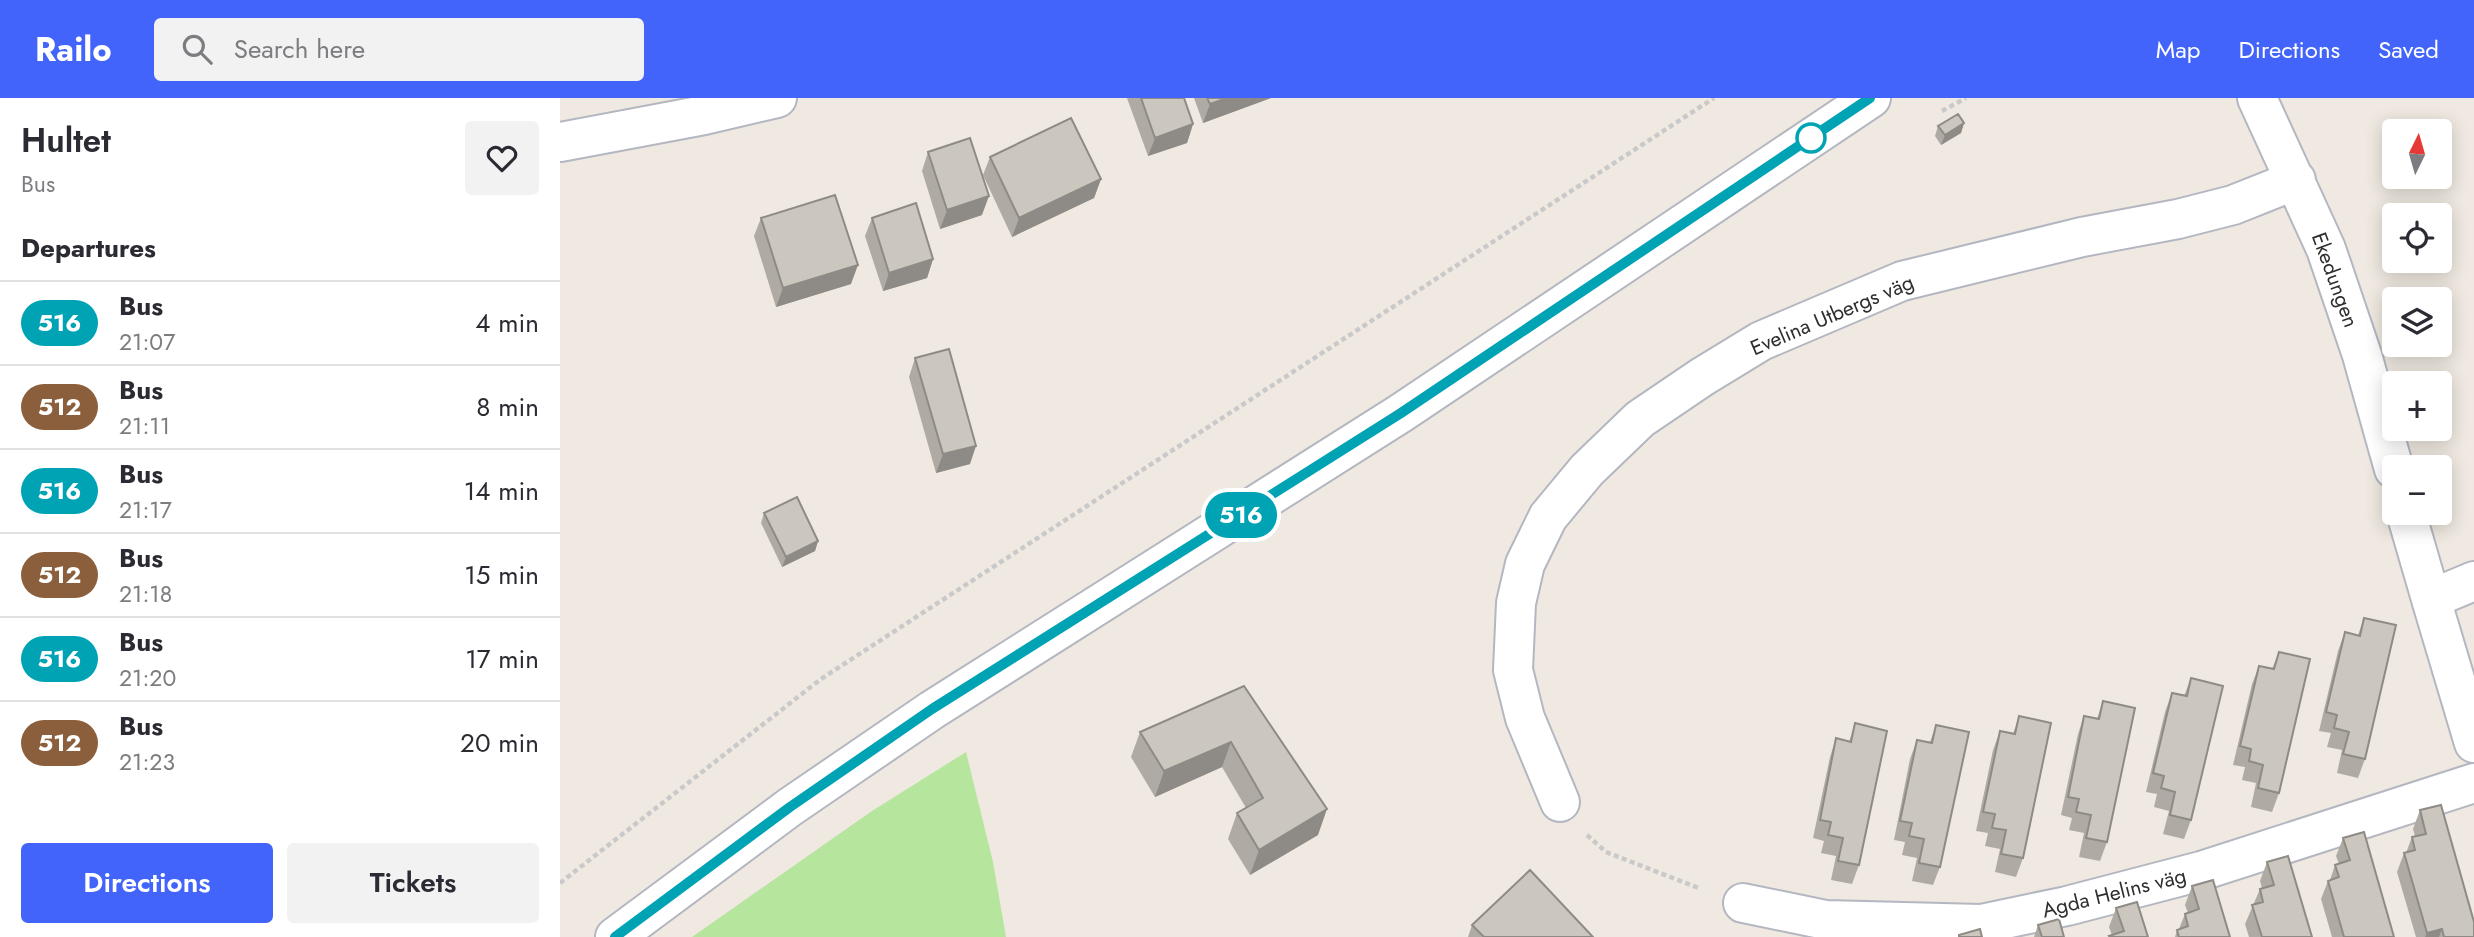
<!DOCTYPE html>
<meta charset="utf-8">
<style>
:root{--surface:#fff;--page:#f2f2f3;--text:#2b2b33;--muted:#7c7c81;--line:#e1e1e2;--accent:#4264fb}
body{margin:0;font-family:Jost,sans-serif;background:var(--page);color:var(--text);height:100vh;display:flex;flex-direction:column;font-size:26px;white-space:nowrap}
*{box-sizing:border-box;margin:0}
p{font-size:23px;color:var(--muted)}
.icon{flex:none;width:38px;height:38px;fill:none;stroke:currentColor;stroke-width:2;stroke-linecap:round;stroke-linejoin:round}
.map{position:relative;flex:1;overflow:hidden}
.side{display:flex;flex-direction:column;background:var(--surface);width:560px}
.side>*{flex:none}
.badge{padding:0 14px;border-radius:23px;font-size:24px;line-height:46px}
.needle{width:46px;rotate:5deg}
.controls{position:absolute;left:1822px;top:21px;display:grid;gap:14px}
.controls a{display:grid;place-items:center;width:70px;height:70px;border-radius:7px;background:var(--surface);box-shadow:0 4px 18px #0003;font-size:35px}
.map>.badge{position:absolute;translate:-50% -50%;box-shadow:0 0 0 4px #fff}
h2{padding:0 21px;font-size:26px;line-height:63px}
.round{display:grid;place-items:center;flex:none;width:74px;height:74px;border-radius:7px;background:var(--page)}
.overview{display:flex;align-items:center;justify-content:space-between;height:119px;padding:0 21px}
h1{font-size:33px;font-weight:600;line-height:52px}
.cta{display:flex;gap:14px;margin-top:auto;padding:14px 21px}
.cta a{flex:1;height:80px;border-radius:7px;background:var(--accent);color:#fff;font-size:28px;font-weight:600;line-height:80px;text-align:center}
.cta a+a{background:var(--page);color:var(--text)}
ul{padding:0;list-style:none}
li{display:flex;align-items:center;gap:21px;height:84px;padding:0 21px;border-top:2px solid var(--line)}
li div{flex:1}
li b{display:block;font-size:26px}
li em{font-style:normal}
li .badge{min-width:77px;font-weight:700;text-align:center}
header{display:flex;align-items:center;gap:42px;box-sizing:border-box;height:98px;padding:0 35px;background:var(--accent);color:#fff}
header strong{font-size:33px}
nav{display:flex;gap:38px;margin-inline-start:auto;font-size:24px}
.search{width:490px;height:63px;background:var(--page);display:flex;align-items:center;gap:18px;box-sizing:border-box;padding:0 24px;border-radius:7px;color:var(--muted);font-size:26px}
main{display:flex;flex:1;min-height:0}
.map>svg:first-child{display:block}
</style>
<header>
<strong>Railo</strong>
<div class="search"><svg class="icon" aria-label="search" viewBox="0 0 24 24"><circle cx="10" cy="10" r="6"/><path d="M15 15l6 6"/></svg>Search here</div>
<nav><a>Map</a><a>Directions</a><a>Saved</a></nav>
</header>
<main>
<section class="side">
<div class="overview"><div><h1>Hultet</h1><p>Bus</p></div><a class="round"><svg class="icon" aria-label="heart" viewBox="0 0 24 24"><path d="M12 20l-8-8c-3-5 5-10 8-4 3-6 11-1 8 4z"/></svg></a></div>
<h2>Departures</h2>
<ul>
<li><span class="badge" style="background:#00a3b4;color:#fff">516</span><div><b>Bus</b><p>21:07</p></div><em>4 min</em></li>
<li><span class="badge" style="background:#8b5e3c;color:#fff">512</span><div><b>Bus</b><p>21:11</p></div><em>8 min</em></li>
<li><span class="badge" style="background:#00a3b4;color:#fff">516</span><div><b>Bus</b><p>21:17</p></div><em>14 min</em></li>
<li><span class="badge" style="background:#8b5e3c;color:#fff">512</span><div><b>Bus</b><p>21:18</p></div><em>15 min</em></li>
<li><span class="badge" style="background:#00a3b4;color:#fff">516</span><div><b>Bus</b><p>21:20</p></div><em>17 min</em></li>
<li><span class="badge" style="background:#8b5e3c;color:#fff">512</span><div><b>Bus</b><p>21:23</p></div><em>20 min</em></li>
</ul>
<div class="cta"><a>Directions</a><a>Tickets</a></div>
</section>
<div class="map">
<svg width="1914" height="839" viewBox="0 0 1914 839">
<rect width="100%" height="100%" fill="#efe9e1"/>
<!-- green -->
<path fill="#b6e59e" d="M406 654 433 764 446 839H132L312 713Z"/>
<g fill="none" stroke-linecap="round" stroke-linejoin="round">
<defs>
<path id="minor" d="M1697 0 1766 151 1802 257 1834 371
M0 44 144 17 217 0
M1846 415 1871 501 1914 483
M1871 501 1914 645
M1000 704 965 620 953 572 956 505 965 466 988 419 1027 372 1080 321 1142 279 1201 243 1342 183 1522 139 1618 121 1673 107 1736 82
M1183 805 1266 822 1421 826 1507 808 1641 773 1914 685
M55 839 230 709 372 612 841 315 1311 0"/>
</defs>
<!-- minor casing -->
<use href="#minor" stroke="#b4b7c1" stroke-width="42"/>
<!-- path -->
<path stroke="#c9c9c9" stroke-width="4.5" stroke-dasharray="5 3.5" stroke-linecap="butt" d="M1382 13 1406 0
M1027 737 1046 754 1141 791
M0 785 261 581 1154 0"/>
<!-- minor -->
<use href="#minor" stroke="#fff" stroke-width="38"/>
</g>
<!-- wall -->
<path fill="#afaba4" d="M567 0H624L633 26 627 45 588 58Z
M634 0H711L643 25Z
M1404 25 1401 35 1381 47 1375 38 1378 28Z
M368 54 422 117 380 131 362 73Z
M430 59 541 81 534 100 452 139 423 77Z
M201 120 291 186 216 209 194 138Z
M312 120 373 161 367 180 323 193 305 138Z
M355 260 410 366 376 375 349 279Z
M204 415 258 443 255 453 222 469 201 425Z
M1804 520 1805 661 1798 680 1777 675 1782 652 1767 649 1771 635 1759 633 1778 553 1785 534 1798 537Z
M1719 554V695L1712 714 1691 709 1696 685 1682 682 1685 669 1673 667 1692 586 1699 568 1712 571Z
M1631 580V722L1624 741 1603 736 1609 713 1594 709 1597 696 1586 694 1605 614 1612 595 1624 598Z
M684 588 758 737 690 777 668 741 677 715 686 710 662 669 595 699 571 659 580 634Z
M1543 603 1547 744 1540 763 1519 759 1524 735 1509 732 1512 720 1501 717 1518 636 1524 618 1537 621Z
M1459 618 1463 760 1456 779 1435 774 1440 751 1425 748 1428 735 1416 733 1433 652 1440 633 1453 636Z
M1295 625 1299 767 1292 786 1271 782 1276 758 1261 755 1264 743 1253 740 1270 659 1276 640 1289 644Z
M1376 627 1380 769 1373 787 1352 783 1357 760 1342 757 1345 744 1334 742 1350 661 1357 642 1370 644Z
M1860 712 1914 839H1856L1837 774 1844 755H1846L1852 739 1855 738 1853 731Z
M1783 740 1834 839H1772L1761 801 1768 783 1770 782 1775 767 1779 766 1776 758Z
M1707 764 1752 839H1689L1685 826 1700 791 1702 790 1700 783Z
M1632 788 1670 839H1615L1617 832 1619 831 1625 816 1628 815 1625 807Z
M1556 810 1588 839H1549V838L1552 837 1549 829Z
M912 827 1033 839H908Z
M1478 827 1504 839H1474Z"/>
<!-- shaded-wall -->
<path fill="#8e8b86" d="M667 0H711L643 25 650 6Z
M1404 25 1401 35 1381 47 1385 37Z
M633 26 627 45 588 58 595 40Z
M541 81 534 100 452 139 459 120Z
M429 98 422 117 380 131 387 112Z
M373 161 367 180 323 193 329 175Z
M298 167 291 186 216 209 223 190Z
M416 348 410 366 376 375 383 356Z
M258 443 255 453 222 469 226 459Z
M671 644 662 669 595 699 604 673Z
M767 711 758 737 690 777 699 752Z
M1882 831 1879 839H1865L1867 835Z"/>
<!-- building -->
<path fill="#cbc7bf" stroke="#8e8b86" stroke-width="2" d="M581 0H624L633 26 595 40Z
M647 0H667L650 6Z
M1398 16 1404 25 1385 37 1378 28Z
M511 20 541 81 459 120 430 59Z
M410 40 429 98 387 112 368 54Z
M275 97 298 167 223 190 201 120Z
M356 105 373 161 329 175 312 120Z
M389 251 416 348 383 356 355 260Z
M237 399 258 443 226 459 204 415Z
M1804 520 1836 527 1805 661 1783 656 1789 634 1774 630 1777 617 1766 614 1785 534 1800 538Z
M1719 554 1750 561 1719 695 1698 690 1703 667 1689 663 1691 651 1680 648 1699 568 1714 571Z
M1631 580 1663 588 1631 722 1610 717 1615 694 1601 690 1604 678 1593 675 1612 595 1627 598Z
M684 588 767 711 699 752 677 715 703 700 671 644 604 673 580 634Z
M1543 603 1575 610 1547 744 1526 740 1531 717 1516 714 1519 701 1508 699 1524 618 1539 621Z
M1459 618 1491 625 1463 760 1441 756 1446 732 1432 730 1435 716 1423 714 1440 633 1455 636Z
M1295 625 1327 633 1299 767 1278 763 1283 740 1268 737 1271 724 1260 722 1276 640 1291 644Z
M1376 627 1409 634 1380 769 1359 765 1364 741 1349 738 1352 725 1340 723 1357 642 1372 645Z
M1881 707 1914 824V839H1884L1882 831 1867 835 1844 755 1855 752 1852 739 1866 736 1860 712Z
M1804 734 1834 839H1784L1768 783 1779 779 1775 767 1790 762 1783 740Z
M1728 758 1752 839H1702L1692 807 1703 804 1700 791 1714 787 1707 764Z
M970 772 1033 839H924L912 827Z
M1653 782 1670 839H1619L1617 832 1628 828 1625 816 1639 811 1632 788Z
M1577 804 1588 839H1550L1549 838 1564 833 1556 810Z
M1499 821 1504 839H1482L1478 827Z
M1420 831 1422 839H1399V837Z"/>
<g fill="none" stroke-linecap="round" stroke-linejoin="round">
<defs>
<path id="line" d="M55 839 230 709 372 611 841 315 1310 0"/>
</defs>
<!-- line casing -->
<use href="#line" stroke="#fff" stroke-width="16"/>
<!-- line -->
<use href="#line" stroke="#00a3b4" stroke-width="10"/>
</g>
<!-- markers -->
<circle fill="#fff" stroke="#00a3b4" stroke-width="3.5" cx="1251" cy="40" r="14"/>
<g text-anchor="middle" dominant-baseline="central" stroke-width="5" stroke-linejoin="round" paint-order="stroke">
<!-- street labels -->
<g font-size="21" fill="#2e2e2e" stroke="#fff">
<text transform="translate(1775 182) rotate(70)">Ekedungen</text>
<text transform="translate(1272 217) rotate(-23)">Evelina Utbergs väg</text>
<text transform="translate(1554 795) rotate(-14)">Agda Helins väg</text>
</g>
</g>
</svg>
<div class="controls">
<a><svg class="needle" viewBox="-14 -14 28 28"><path d="M0-13l5 13h-10z" fill="#e53935"/><path d="M0 13l5-13h-10z" fill="#7c7c81"/></svg></a>
<a><svg class="icon" aria-label="locate" viewBox="0 0 24 24"><circle cx="12" cy="12" r="6"/><path d="M12 2v4M12 18v4M2 12h4M18 12h4"/></svg></a>
<a><svg class="icon" aria-label="layers" viewBox="0 0 24 24"><path d="M12 4l9 5-9 5-9-5zM3 14l9 5 9-5"/></svg></a>
<a>+</a>
<a>−</a>
</div>
<b class="badge" style="left:681px;top:417px;background:#00a3b4;color:#fff">516</b>
</div>
</main>
